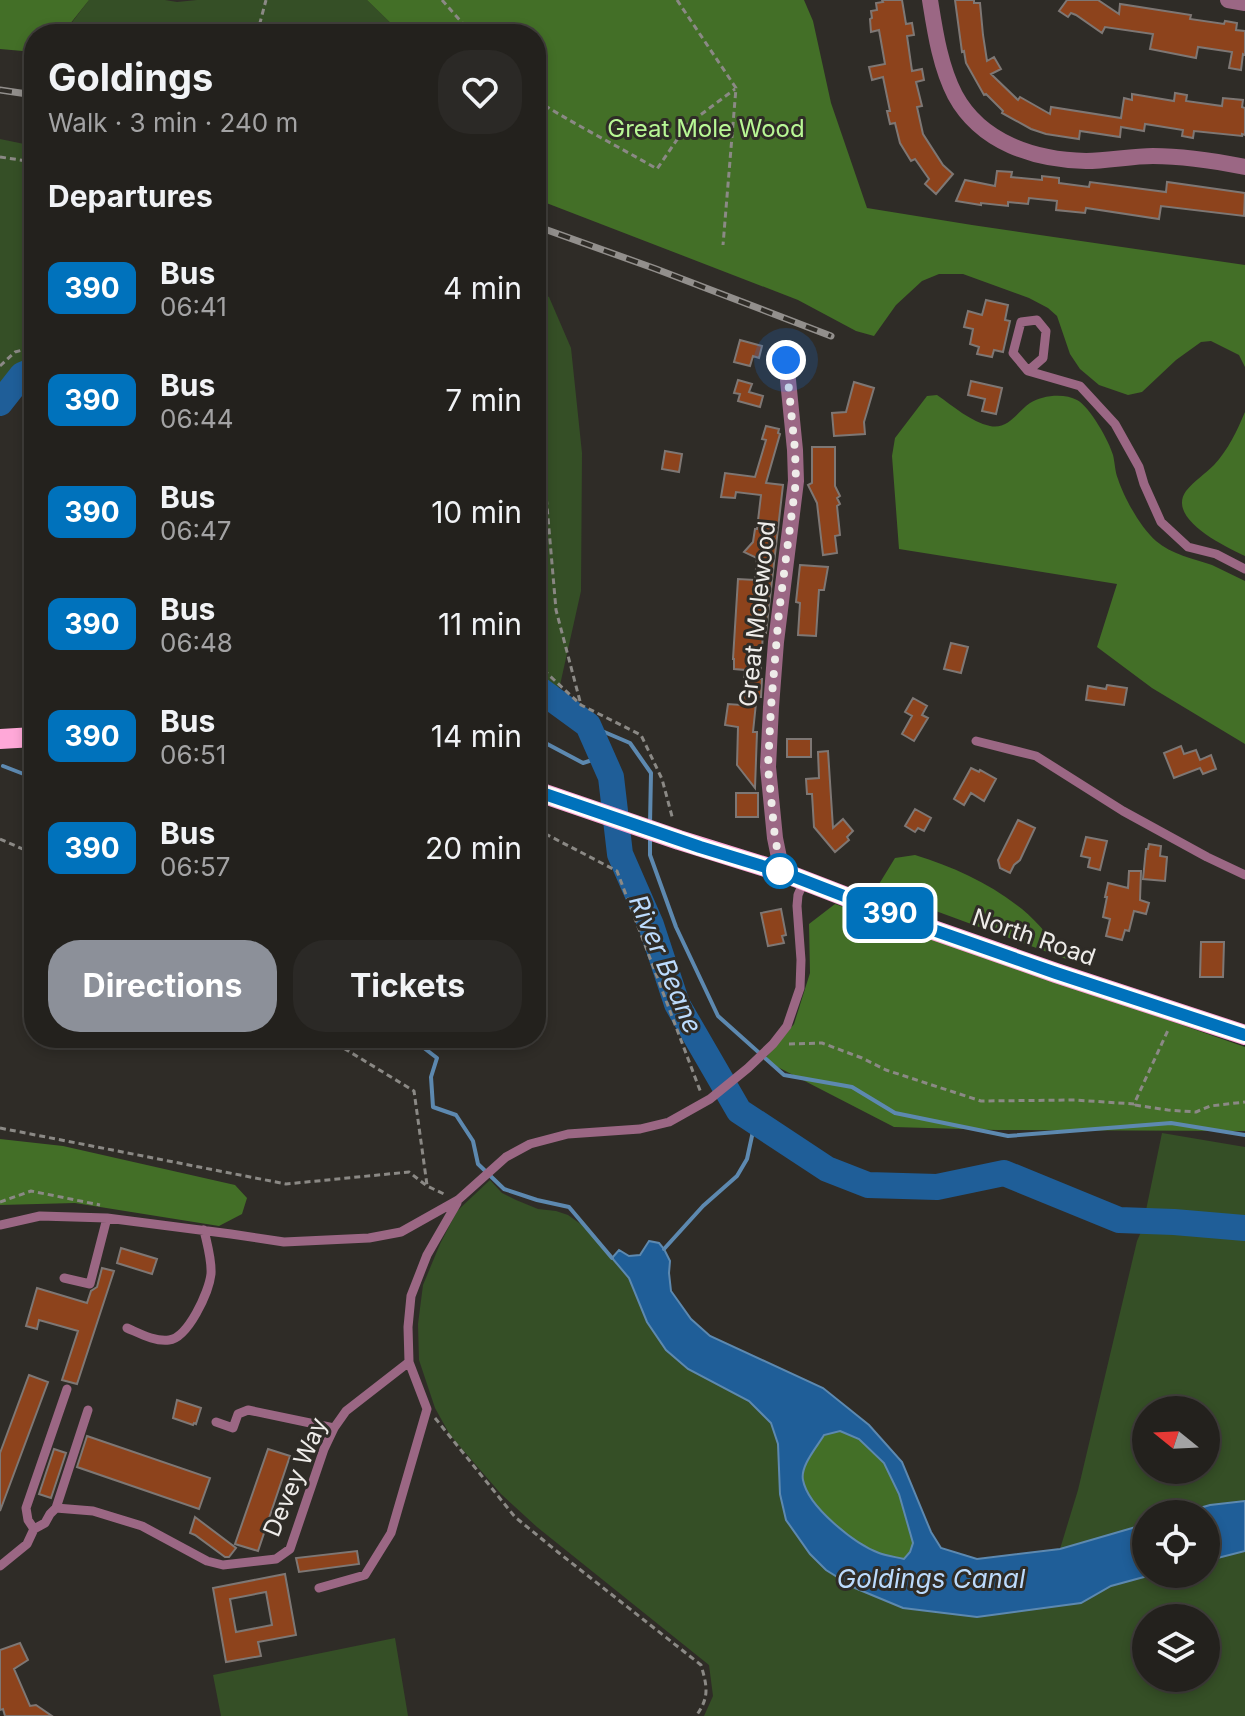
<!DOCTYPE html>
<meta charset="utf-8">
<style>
:root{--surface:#23211d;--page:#2b2926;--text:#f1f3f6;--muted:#a3a3a4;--line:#403e3b;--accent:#8c9099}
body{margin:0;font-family:Inter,sans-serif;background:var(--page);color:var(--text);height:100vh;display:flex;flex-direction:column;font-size:30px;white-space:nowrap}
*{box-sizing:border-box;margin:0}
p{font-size:26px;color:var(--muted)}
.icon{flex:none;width:44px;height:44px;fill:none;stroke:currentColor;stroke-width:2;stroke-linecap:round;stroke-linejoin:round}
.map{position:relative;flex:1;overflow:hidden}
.details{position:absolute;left:24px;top:24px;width:522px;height:1024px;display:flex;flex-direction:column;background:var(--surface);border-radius:32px;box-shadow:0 4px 12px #0003,0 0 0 2px var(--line)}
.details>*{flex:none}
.badge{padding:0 16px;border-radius:12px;font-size:28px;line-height:52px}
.needle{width:52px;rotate:288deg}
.fabs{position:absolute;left:1132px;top:1396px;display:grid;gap:16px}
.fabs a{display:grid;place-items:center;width:88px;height:88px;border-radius:50%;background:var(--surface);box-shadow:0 4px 12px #0003,0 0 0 2px var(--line);font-size:40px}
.you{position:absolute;width:40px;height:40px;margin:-20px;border:6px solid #fff;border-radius:50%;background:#1a73e8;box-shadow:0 0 0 12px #1a73e833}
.map>.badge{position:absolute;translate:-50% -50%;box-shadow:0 0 0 4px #fff}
h2{padding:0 24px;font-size:30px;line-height:72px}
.round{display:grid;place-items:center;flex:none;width:84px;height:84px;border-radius:32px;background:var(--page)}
.overview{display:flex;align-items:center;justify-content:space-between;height:136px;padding:0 24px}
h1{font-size:38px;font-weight:700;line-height:60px}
.button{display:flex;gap:16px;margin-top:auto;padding:16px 24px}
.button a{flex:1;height:92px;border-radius:32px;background:var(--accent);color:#fff;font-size:32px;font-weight:700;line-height:92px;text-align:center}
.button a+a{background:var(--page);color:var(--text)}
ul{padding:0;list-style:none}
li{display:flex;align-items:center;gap:24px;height:112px;padding:0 24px}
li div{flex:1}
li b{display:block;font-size:30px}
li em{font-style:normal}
li .badge{min-width:88px;font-weight:700;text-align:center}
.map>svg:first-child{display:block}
</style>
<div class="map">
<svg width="1245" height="1716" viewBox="0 0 1245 1716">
<rect width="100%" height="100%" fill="#2f2c27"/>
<!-- green -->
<path fill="#354f26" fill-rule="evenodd" d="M89 0H165L177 2 197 0H367L402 34H63Z
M0 139 34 146V361L24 363 0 384Z
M536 290 549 297 571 348 582 453 581 591 560 685 549 701 536 687Z
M1162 1133 1245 1147V1221L1231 1222 1145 1215Z
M490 1180 502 1193 516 1200 538 1209 556 1211 568 1215 582 1225 629 1278 647 1322 688 1369 749 1401 771 1423 778 1444 780 1494 826 1570 855 1588 903 1608 1081 1603 1111 1586 1155 1574H1206V1561L1245 1551V1716H704L713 1696 709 1665 537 1527 501 1494 450 1435 435 1408 419 1360 418 1324 423 1285 440 1244 457 1211ZM1146 1618H1206V1678H1146Z
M1144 1225 1237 1238 1245 1235V1501L1210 1505 1179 1514H1146V1524L1060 1549 1078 1490 1137 1241ZM1146 1410H1206V1470H1146Z
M395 1638 408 1716H221L213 1675Z"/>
<!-- forest -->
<path fill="#436f27" d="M0 0H89L62 34H34V52L0 49Z
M367 0H804L813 21 831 103 867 208 972 225 1245 265V367L1239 355 1211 341 1201 342 1176 360 1142 392 1128 395 1099 385 1080 369 1070 354 1057 316 1048 308 1029 298 963 274H939L922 281 896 305 874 336 856 331 798 300 536 199V34H402Z
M937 395C953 406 971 422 990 426 1008 430 1017 412 1030 403 1042 395 1065 393 1077 400 1090 407 1109 441 1113 455 1115 463 1115 472 1118 479 1124 498 1141 528 1156 541 1171 554 1194 559 1212 565 1223 570 1234 576 1245 581V744L1152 688 1097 647 1117 584 899 549 892 456 895 438 927 396Z
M1245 412V556C1226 547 1166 519 1186 491 1194 481 1205 474 1214 465 1228 450 1237 431 1245 412Z
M915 855C954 867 989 883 1022 909 1039 923 1054 943 1069 960L876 889 895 858Z
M835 904 1245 1047V1131L997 1130 894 1127 764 1060 794 1024 810 973 809 924Z
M0 1139 63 1146 235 1185 247 1198 242 1214 219 1226 75 1203 0 1205Z
M840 1431 859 1439 884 1463 899 1494 913 1543 910 1552 904 1559C896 1557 887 1556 879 1553 855 1544 807 1507 803 1480 800 1466 817 1447 824 1435Z"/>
<!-- water -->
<path fill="#1f5e98" stroke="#5d89b0" stroke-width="2" fill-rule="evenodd" d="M649 1241 659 1243 664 1249 670 1261 669 1273 671 1291 691 1319 710 1336 823 1388 869 1425 902 1462 931 1532 941 1548 977 1559 1060 1549 1146 1524V1574H1155L1111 1586 1081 1603 977 1617 903 1608 855 1588 826 1570 810 1554 786 1520 780 1494 778 1444 771 1423 749 1401 688 1369 666 1350 647 1322 629 1278 612 1258 619 1250 629 1256 640 1255ZM840 1431 859 1439 884 1463 899 1494 913 1543 910 1552 904 1559C896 1557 887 1556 879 1553 855 1544 808 1507 803 1480 800 1466 817 1447 824 1435Z
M1245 1501V1551L1206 1561V1514H1179L1210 1505Z"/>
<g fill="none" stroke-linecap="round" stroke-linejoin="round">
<!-- stream -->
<path stroke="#5d89b0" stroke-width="4" d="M588 725 630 743 651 773 650 824
M536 738 583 763 602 757
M3 766 34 778
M650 837V855L676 927 718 1016 784 1075 852 1087 895 1113 1008 1136 1171 1123 1245 1135
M411 1038 437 1058 431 1077 433 1107 456 1115 473 1141 478 1164 504 1189 537 1200 569 1207 612 1258
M664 1249 703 1206 737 1176 747 1159 755 1122"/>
<!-- river -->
<path stroke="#1f5e98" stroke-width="26" d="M0 403 22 375 34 370
M536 687 588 725 611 777 620 854 651 925 677 1004 739 1111 827 1169 868 1185 937 1187 1004 1173 1119 1220 1174 1222 1245 1228"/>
</g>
<!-- building -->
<path fill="#8d431c" stroke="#7e7774" stroke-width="2" fill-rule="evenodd" d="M882 0H902L906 24 912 23 914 35 907 36 912 71 922 69 924 80 916 82 922 106 917 107 923 134 943 165 953 174 936 194 925 184 929 179 915 159 911 161 900 143 895 123 890 124 887 111H890L883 77 872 80 869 67 885 64 879 30 871 32 870 19 872 18 871 11 877 10 876 3 883 2Z
M955 0H974V3H980L983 35 987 61 994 57 1001 69 991 74 1018 100 1020 97 1050 114 1051 107 1121 118 1124 98 1132 100V94L1174 101 1175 93 1187 95 1186 101 1222 106 1223 98 1243 100 1242 107 1245 108V135L1242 134V136L1194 131 1193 138 1182 136 1183 130 1145 124 1144 131 1121 127 1120 137 1080 131 1079 139 1046 134 1031 129 1002 113 1003 111 986 94 984 95 966 63 964 51 962 52Z
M1067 0H1098L1119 14 1120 4 1191 15 1190 19 1224 24 1225 21 1237 23 1236 30 1245 31V55L1243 54 1241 70 1229 68 1232 52 1198 47 1196 58 1150 49 1153 34 1105 27 1102 33 1076 15 1071 13 1068 17 1059 11Z
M997 171 1012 172 1011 177 1042 180V176L1059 178V183L1089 187 1090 182 1166 192 1167 182 1245 193 1244 216 1161 206 1159 219 1086 208 1085 213 1056 210 1057 201 1029 198 1028 204 1008 202V206L981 203V205L956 201 965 180 995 186Z
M986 300 1008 305 1005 320 1010 321 1003 352 994 350 992 357 977 354 979 347 970 344 973 329 964 327 968 311 982 315Z
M740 340 762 346 759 358 753 356 750 366 734 362Z
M738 380 752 384 749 392 763 396 760 407 738 401 740 394 734 393Z
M971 381 1002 388 996 414 982 411 985 399 968 395Z
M854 382 874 388 864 422 865 434 834 436 832 413 846 412Z
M766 426 779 429 778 433 780 434 766 483 783 485 766 633H763L760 679H762L761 697H758L756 703 753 732H757L755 788 737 765 738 727 725 725 728 704 741 705 745 670 734 669V659H733L738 579 755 580 757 558 744 552 753 542 755 529H757L761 495 736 492 735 498 721 497 725 473 755 477 766 440 762 439Z
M812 447H835V486L840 496 837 498 840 504 837 506 840 535 835 536 837 553 823 555 817 503 808 485 812 483Z
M665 451 682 454 679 472 662 469Z
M800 565 828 567 824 590H819L816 636 798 635 800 603 796 602Z
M951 643 968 647 961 673 944 669Z
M1107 685 1127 688 1124 705 1086 700 1088 686 1106 689Z
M913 698 927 706 922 715 928 718 914 741 902 734 912 716 905 712Z
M787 739H811V757H787Z
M1181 746 1184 754 1196 750 1200 760 1211 755 1216 769 1203 774 1200 768 1174 778 1164 753Z
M828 751 833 828 843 819 853 831 847 837 849 840 835 852 814 827 812 794H807L806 779 819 778 818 752Z
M971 768 979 772 980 770 996 779 984 801 971 793 964 805 954 799Z
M736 793H758V817H736Z
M915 809 931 818 924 831 918 828 915 832 905 826Z
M1018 820 1035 828 1020 860 1014 865 1010 873 1000 868 998 860Z
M1086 837 1107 841 1100 870 1088 867 1090 858 1081 856Z
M1149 844 1161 846 1160 856 1167 857 1165 881 1143 879 1146 849H1148Z
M1129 871H1141L1140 900 1149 903 1146 914 1134 911 1129 931 1125 930 1122 940 1106 936 1110 919 1103 917 1107 897H1105L1108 883 1128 888Z
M781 909 786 935 782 936 784 943 768 946 761 913Z
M1201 942H1224L1223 977H1200Z
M121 1248 157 1259 152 1274 117 1263Z
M102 1268 114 1271 77 1384 62 1380 78 1331 39 1320 37 1329 26 1326 37 1288 87 1303 91 1291 97 1287Z
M29 1375 48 1382 0 1511V1453Z
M177 1400 201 1408 196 1424 194 1423 193 1425 173 1418Z
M87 1436 210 1478 199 1509 77 1467Z
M54 1449 66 1453 51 1498 39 1494Z
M268 1449 290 1456 258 1551 235 1544Z
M195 1517 236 1548 229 1557H225L195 1535 190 1533Z
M357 1551 359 1564 299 1572 296 1558Z
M285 1574 296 1635 258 1642 261 1656 226 1662 213 1588ZM266 1592 272 1625 236 1632 230 1599Z
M20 1643 28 1660 14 1669 30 1706 36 1705 52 1716H5L3 1709 0 1710V1650Z"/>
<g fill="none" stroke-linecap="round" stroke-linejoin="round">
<!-- path -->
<path stroke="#8b8985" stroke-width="3" stroke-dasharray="6 4" stroke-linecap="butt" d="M442 0 472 34
M677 0 736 88 723 245
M257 34 266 0
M536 100C575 125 616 145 657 169L687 125 735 89
M0 157 34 162
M0 366 15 352 34 347
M536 379 556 610 581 705
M536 663 581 705 641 735 662 779 673 820
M536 829 617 871 701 1093
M0 839 34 854
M327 1038 414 1091 427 1185
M789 1044 822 1043 862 1058 886 1070 981 1101 1075 1100 1134 1104 1169 1028
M1135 1105 1168 1110 1196 1112 1210 1106 1245 1102
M0 1128 286 1184 409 1172 427 1186 444 1194
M0 1202 31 1191 100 1205
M435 1418 515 1517 559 1553 701 1665C707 1686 710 1697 696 1716"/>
<!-- service -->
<path stroke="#9b6784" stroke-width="9" d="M1037 320 1046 331 1043 358 1028 371 1013 353 1021 322Z
M1028 371 1080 386 1115 424 1139 467 1144 484 1161 522 1188 547 1216 554 1245 569
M976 741 1036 756 1123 811 1207 857 1245 875
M0 1225 40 1216 107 1218 231 1234 284 1242 369 1238 401 1232 458 1200 506 1157 530 1144 568 1134 640 1129 669 1122 710 1099 748 1068 773 1044 787 1026 800 988 801 960 797 906 798 895 804 881
M64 1278 90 1284 107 1218
M127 1328C139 1333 155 1342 169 1340 188 1338 209 1292 211 1274 212 1260 207 1244 204 1230
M216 1422 233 1428 238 1414 248 1410 334 1428
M56 1508 88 1410
M34 1529 28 1520 26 1508 67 1389
M0 1566 27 1544 34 1529 45 1523 50 1514 56 1508 93 1511 142 1526 207 1561 223 1565 276 1559 290 1549 324 1449 334 1428 346 1411 409 1362
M319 1588 365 1575 391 1533 427 1409 409 1362 408 1327 411 1296 427 1255 457 1203"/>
<!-- minor -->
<path stroke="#9b6784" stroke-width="16" d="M930 0C935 31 940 66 955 95 981 143 1035 160 1086 161 1108 161 1131 156 1153 156 1184 156 1215 161 1245 167
M1228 0 1245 3
M782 872 775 838 768 767 771 707 776 642 796 481 795 450 786 360"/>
<!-- primary -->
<path stroke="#ffa8d8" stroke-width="20" d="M0 739 34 737
M536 791 679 840 782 872 919 925 1056 973 1245 1035"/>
<defs>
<path id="rail" d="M0 90 34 95
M536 226 656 269 831 336"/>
</defs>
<!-- rail casing -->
<use href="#rail" stroke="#928f8c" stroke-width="7"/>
<!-- rail -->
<use href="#rail" stroke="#2f2c27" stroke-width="4" stroke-dasharray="12" stroke-linecap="butt"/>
</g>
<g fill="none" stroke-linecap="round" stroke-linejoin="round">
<defs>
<path id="line" d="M536 791 700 847 782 872 919 925 1056 973 1245 1035"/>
</defs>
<!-- line casing -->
<use href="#line" stroke="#fff" stroke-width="18"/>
<!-- line -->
<use href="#line" stroke="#0072bc" stroke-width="12"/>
<!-- walk -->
<path stroke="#eeece9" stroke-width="8" stroke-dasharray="0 14.4" d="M780 871 782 872 775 838 768 767 771 707 779 612 796 481 795 450 786 360"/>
</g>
<!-- markers -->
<circle fill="#fff" stroke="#0072bc" stroke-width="4" cx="780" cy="871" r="16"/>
<g text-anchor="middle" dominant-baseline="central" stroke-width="6" stroke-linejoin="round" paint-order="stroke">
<!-- park labels -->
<g font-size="24" fill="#b8f795" stroke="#2f2c27">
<text x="706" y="128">Great Mole Wood</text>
</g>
<!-- street labels -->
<g font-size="24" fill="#eeece9" stroke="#2f2c27">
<text transform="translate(757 614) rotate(-84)">Great Molewood</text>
<text transform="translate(1034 937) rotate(19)">North Road</text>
<text transform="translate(295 1477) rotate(-67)">Devey Way</text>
</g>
<!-- water labels -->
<g font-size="26" font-style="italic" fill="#bcdbfd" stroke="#2f2c27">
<text transform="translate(666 964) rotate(67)">River Beane</text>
<text x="931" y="1578">Goldings Canal</text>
</g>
</g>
</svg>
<div class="fabs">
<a><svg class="needle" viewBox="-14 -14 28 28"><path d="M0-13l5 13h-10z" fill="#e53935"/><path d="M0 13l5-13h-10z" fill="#a3a3a4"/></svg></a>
<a><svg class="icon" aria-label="locate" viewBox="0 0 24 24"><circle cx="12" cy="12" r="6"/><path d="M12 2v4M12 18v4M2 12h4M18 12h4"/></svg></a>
<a><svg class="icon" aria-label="layers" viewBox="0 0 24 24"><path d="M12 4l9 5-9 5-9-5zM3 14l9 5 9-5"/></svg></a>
</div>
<div class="you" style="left:786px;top:360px"></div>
<b class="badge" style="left:890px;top:913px;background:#0072bc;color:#fff">390</b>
<section class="details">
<div class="overview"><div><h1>Goldings</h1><p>Walk · 3 min · 240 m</p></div><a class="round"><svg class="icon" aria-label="heart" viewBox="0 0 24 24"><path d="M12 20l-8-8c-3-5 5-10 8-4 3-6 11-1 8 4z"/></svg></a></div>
<h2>Departures</h2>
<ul>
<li><span class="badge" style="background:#0072bc;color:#fff">390</span><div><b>Bus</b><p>06:41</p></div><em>4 min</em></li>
<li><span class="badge" style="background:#0072bc;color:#fff">390</span><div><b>Bus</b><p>06:44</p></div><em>7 min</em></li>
<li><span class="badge" style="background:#0072bc;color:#fff">390</span><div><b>Bus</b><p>06:47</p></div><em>10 min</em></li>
<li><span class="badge" style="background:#0072bc;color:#fff">390</span><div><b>Bus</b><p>06:48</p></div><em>11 min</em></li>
<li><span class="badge" style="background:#0072bc;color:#fff">390</span><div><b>Bus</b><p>06:51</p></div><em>14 min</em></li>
<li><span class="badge" style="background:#0072bc;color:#fff">390</span><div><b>Bus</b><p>06:57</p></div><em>20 min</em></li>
</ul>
<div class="button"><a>Directions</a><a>Tickets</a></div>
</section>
</div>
